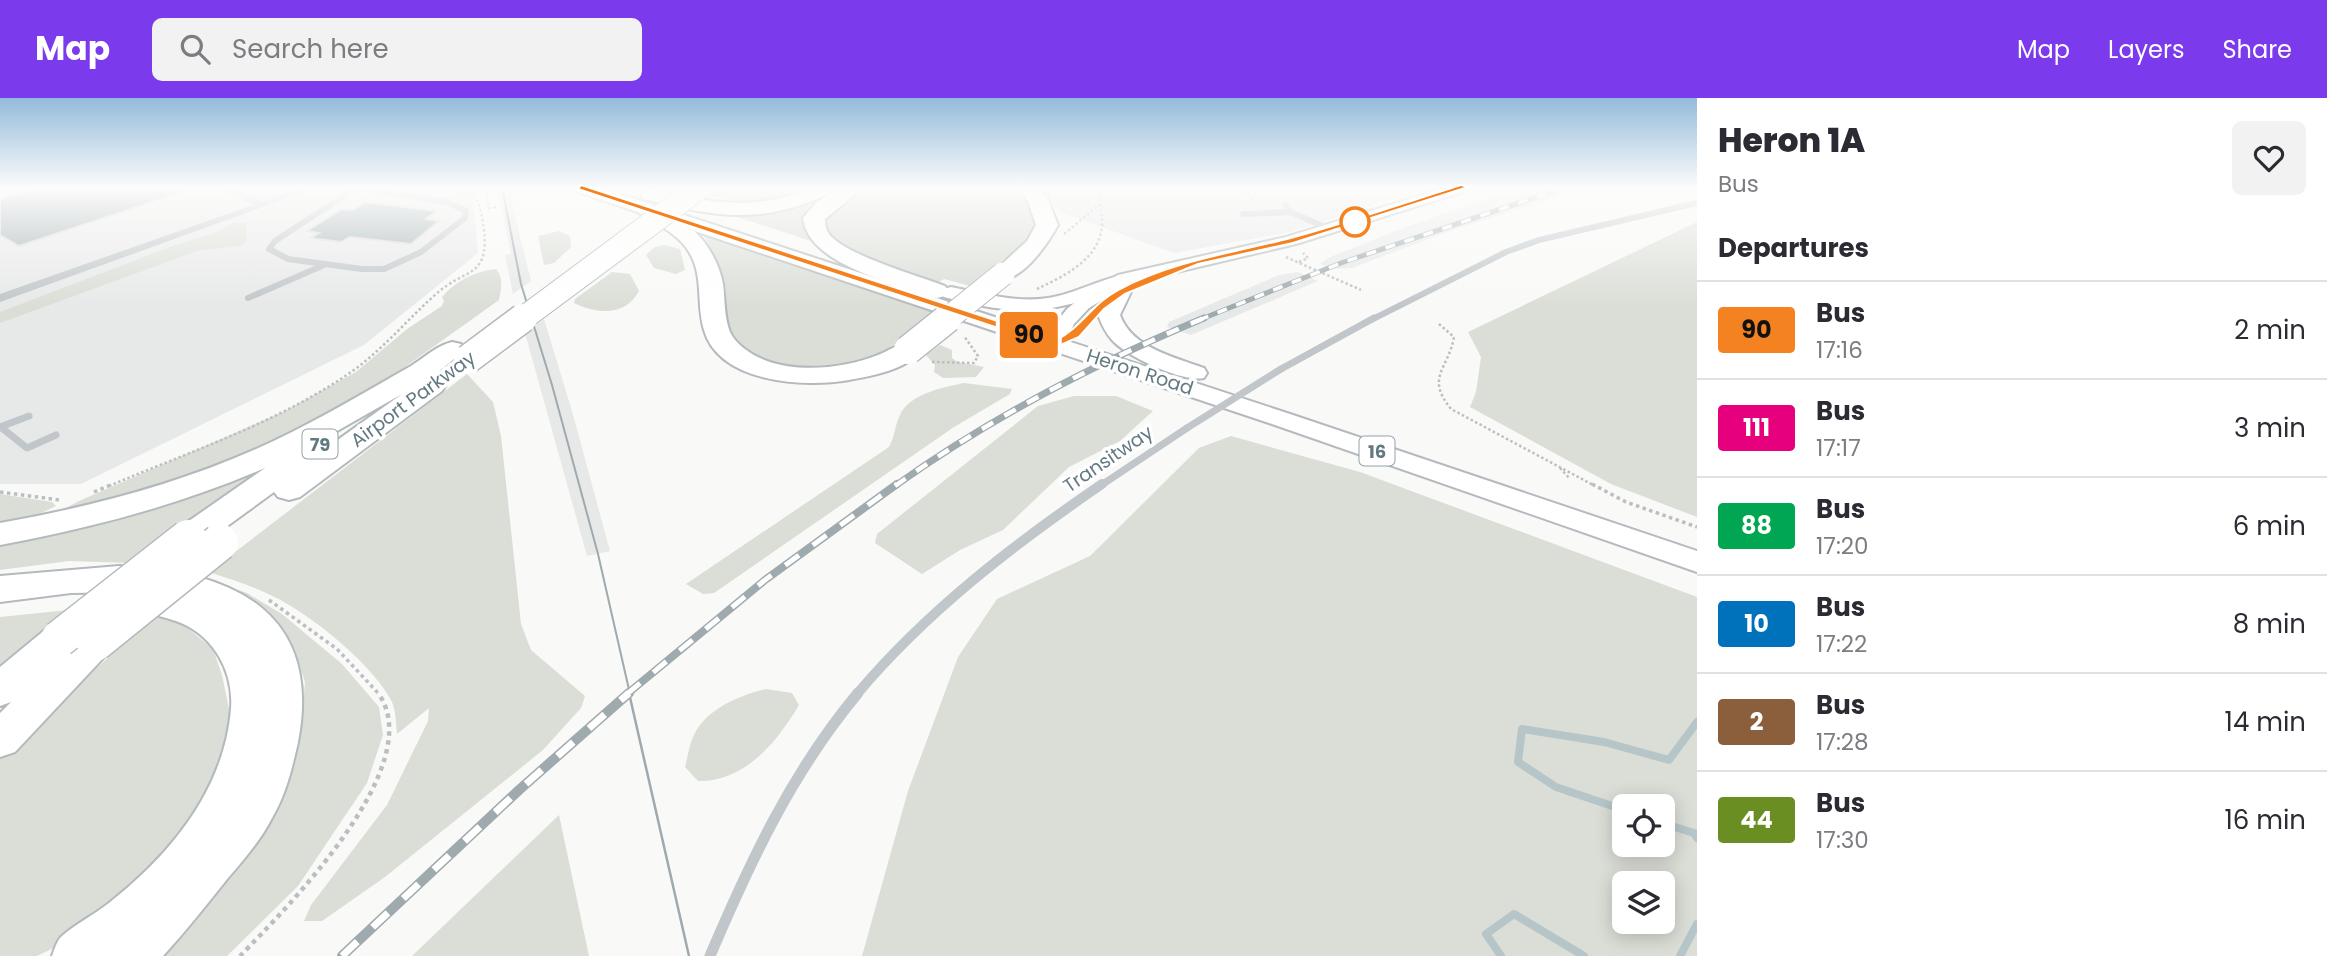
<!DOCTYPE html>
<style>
:root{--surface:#fff;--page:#f2f2f3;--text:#2b2b33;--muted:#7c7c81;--line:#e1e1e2;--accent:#7c3aed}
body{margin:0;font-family:Poppins,sans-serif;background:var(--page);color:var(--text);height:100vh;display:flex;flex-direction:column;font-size:26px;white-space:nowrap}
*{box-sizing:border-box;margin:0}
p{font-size:23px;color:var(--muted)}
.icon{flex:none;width:38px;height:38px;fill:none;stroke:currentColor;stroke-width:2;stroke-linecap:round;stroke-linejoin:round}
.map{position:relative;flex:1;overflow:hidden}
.details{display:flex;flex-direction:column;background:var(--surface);width:630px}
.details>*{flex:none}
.badge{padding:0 14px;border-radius:5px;font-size:24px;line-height:46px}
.buttons{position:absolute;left:1612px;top:696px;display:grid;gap:14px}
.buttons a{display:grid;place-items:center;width:63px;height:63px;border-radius:10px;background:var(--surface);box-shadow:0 4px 18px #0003;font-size:35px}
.map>.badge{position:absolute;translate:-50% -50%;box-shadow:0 0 0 4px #fff}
h2{padding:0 21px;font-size:26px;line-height:63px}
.round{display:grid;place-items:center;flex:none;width:74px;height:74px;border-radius:10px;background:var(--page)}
.head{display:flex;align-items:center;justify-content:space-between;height:119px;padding:0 21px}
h1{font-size:33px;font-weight:800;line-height:52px}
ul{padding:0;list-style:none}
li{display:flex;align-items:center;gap:21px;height:98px;padding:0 21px;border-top:2px solid var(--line)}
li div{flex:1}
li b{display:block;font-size:26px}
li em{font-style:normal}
li .badge{min-width:77px;font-weight:700;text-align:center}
header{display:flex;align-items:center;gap:42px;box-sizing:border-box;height:98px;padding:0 35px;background:var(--accent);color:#fff}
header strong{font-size:33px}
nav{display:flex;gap:38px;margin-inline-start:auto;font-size:24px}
.search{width:490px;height:63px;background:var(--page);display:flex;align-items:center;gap:18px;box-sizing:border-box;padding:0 24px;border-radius:10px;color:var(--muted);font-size:26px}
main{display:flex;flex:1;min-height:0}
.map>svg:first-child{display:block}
</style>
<header>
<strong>Map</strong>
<div class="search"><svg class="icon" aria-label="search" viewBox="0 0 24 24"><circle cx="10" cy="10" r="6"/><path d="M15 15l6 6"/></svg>Search here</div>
<nav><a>Map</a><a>Layers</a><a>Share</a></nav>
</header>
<main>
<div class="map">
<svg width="1697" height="858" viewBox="0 0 1697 858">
<rect width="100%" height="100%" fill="#f9f9f7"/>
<!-- built -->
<path fill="#e7e9e8" d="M0 89H472L478 155 364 247 81 386H0Z
M497 89H508L531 183 513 196 505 157 511 156Z
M1035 89H1429L1290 134 1174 155 1063 115Z
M1522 89H1588L1450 133 1352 170 1331 171 1320 166 1328 160 1400 131Z
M1298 174 1318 183 1191 237 1167 229 1169 224 1279 177Z
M544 221 572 313 610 453 587 458 525 235Z"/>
<!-- green -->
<path fill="#daded6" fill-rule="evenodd" d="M721 89H818L797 101 733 109 732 103 710 98Z
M834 89H847L828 101 811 143 731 117C770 116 800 108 834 89Z
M861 89H1021L1039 124 1029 141 970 188 944 181 939 184C912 176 840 158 826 134 823 130 823 123 822 118Z
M1697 124V419L1611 386 1470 309 1476 294 1481 259 1468 234Z
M233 125H246L247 140 243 147 197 153 0 225V214L173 148 218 134Z
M559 133 570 138 571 149 554 165 544 167 538 138Z
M704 138 730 146 934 214C914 231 894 251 869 261 837 274 753 273 733 240 721 220 725 194 719 172 716 160 710 149 704 138Z
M664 147 680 151 685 172 676 176 654 170 646 157 655 149Z
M496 171C504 180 501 191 499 202L391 279 311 328 198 379 51 418 79 403 285 313 356 274 407 231 442 208 444 203 442 199C455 183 476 173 496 171Z
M612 174 630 176 639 193C625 219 597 216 574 205L575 201Z
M940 247 952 252V260L958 264 984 269 976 279 943 280 934 274 935 267 926 257Z
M467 276 493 304 501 338 521 526 531 552 585 598 581 610 543 652 385 779 322 823H304L311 807 387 707 428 623 429 610 397 636C396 626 396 613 392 604 374 569 323 527 289 507 265 492 236 483 209 474Z
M964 285 1012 291 1010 296 954 329 714 495 703 496 686 486 889 349C895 338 895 327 900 317 909 296 944 289 964 285Z
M1074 298H1116L1153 313 1120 343 1069 369 1003 432 960 452 922 476 875 445 877 436 1038 308Z
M1231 338 1360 374 1697 499V858H862L908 693 958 559 997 501 1090 458 1199 350ZM1624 709H1662V747H1624ZM1624 786H1662V824H1624Z
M275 362 130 465 69 463 0 472V443Z
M0 396 52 404 56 408 22 424 0 428Z
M213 484 247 495 282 516 342 566 379 609 383 637 367 685 298 788 227 858H156L244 762 280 696 300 639 305 584 294 550 282 532 210 486Z
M69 512 0 571V519Z
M158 515 184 527 213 551 222 577 230 616 222 665 203 707 166 757 66 844 37 858H0V660L34 626Z
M766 591 792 595 799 607C777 644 745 684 698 683L685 669C688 659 689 646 694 637 706 611 740 597 766 591Z
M559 717 589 858H412Z"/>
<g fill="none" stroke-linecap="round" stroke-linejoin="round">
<!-- stream -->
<path stroke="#b6c6c8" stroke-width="8" d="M1624 712 1556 689 1518 664 1522 631 1604 644 1669 662 1697 624
M1662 725 1694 735 1697 740
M1501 858 1486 836 1514 816 1584 858
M1680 858 1697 826"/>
</g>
<!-- building -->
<path fill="#a4b1b5" stroke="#dbdbd9" stroke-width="2" d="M39 89H189V92L19 148 0 137V101Z
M365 104 437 113 426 121 439 123 411 146 350 139 341 144 311 140 319 135 307 133 342 111 353 112Z"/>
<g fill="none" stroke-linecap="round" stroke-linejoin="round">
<defs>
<path id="secondary" d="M1448 89H1471L1469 92 1296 146 1130 185 1089 210 1074 226 1063 250H1049L1046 246 1056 225 1067 211 1086 195 1118 177 1286 139Z"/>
<path id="primary" d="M573 89H599L1290 316 1697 453V474L1272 326 575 93Z
M1115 179 1122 181 1125 185 1123 188 1131 194 1120 217C1132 250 1174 259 1204 270L1207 275 1204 280C1183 285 1126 258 1112 242 1105 234 1102 227 1098 217L1112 193C1043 218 1014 217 944 199L941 195 944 191 951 189C986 196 1023 207 1058 198 1078 193 1096 184 1115 179Z"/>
<path id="highway" d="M576 89H596L598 92 595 96H581Z
M811 89H837L834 93 840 89H864L825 121C825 126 826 132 829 136 845 157 919 178 945 188L949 193 945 198 937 200 929 198C891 184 808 166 803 120L816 105 832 94C764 128 714 119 644 101L641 97 644 93 651 91C706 104 757 115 811 89Z
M1017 89H1038L1048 102 1058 127C1047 147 1020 187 995 181L991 176 1027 143 1036 127 1028 103Z
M646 105C684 114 716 148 723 186 725 201 724 219 730 234 736 247 753 258 767 263 800 275 846 270 878 257 892 252 901 242 917 246L921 252C907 272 871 278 849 282 805 290 719 285 704 232 696 206 704 178 689 154 679 136 656 126 639 115L636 111 639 107Z
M452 244 461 246 465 252 432 279 442 281 446 287 442 293 300 399 289 402 278 399 274 394 200 448 188 451 176 448 171 440 176 432 265 370C180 407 91 430 0 447V425C102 407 202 380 294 333 334 313 372 290 411 268 424 260 436 248 452 244ZM402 296 318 356 315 350 309 349Z
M119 468C232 472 323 514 298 644 292 671 286 696 272 720 261 742 244 761 228 780 207 806 186 833 163 858H52C54 852 57 843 61 839 75 826 94 817 109 805 171 756 224 692 231 611 234 573 213 536 176 523 161 518 145 515 129 510L124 501 128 494 71 495 0 504V478Z
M59 527 72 531 77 539 95 531 108 535 114 545 108 555 15 654 0 659V615L11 604 0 608V569L46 531Z"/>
</defs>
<!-- secondary casing -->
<use href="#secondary" stroke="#b2bbbe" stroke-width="4"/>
<!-- primary casing -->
<use href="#primary" stroke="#b4babd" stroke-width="4"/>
<!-- highway casing -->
<use href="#highway" stroke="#b3b9bc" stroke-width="4"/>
<!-- path-far2 -->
<path stroke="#babfc1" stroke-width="2.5" stroke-dasharray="2.5 2.5" stroke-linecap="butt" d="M480 89 485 90 489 110 497 109
M1242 89 1255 104
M455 91 475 89
M1064 136 1100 106
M1286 159 1361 192
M1299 164 1308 160 1303 155
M1037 191C1064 178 1099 162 1102 128 1103 115 1098 102 1100 89
M1439 226 1454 239C1448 272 1425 279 1451 311L1595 388
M932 264 974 265 978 258 964 238
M1560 370 1570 381
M109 388C191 353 280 324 354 272 384 250 408 221 436 196 466 169 489 181 484 131 482 118 481 106 472 96L455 95"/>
<!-- path-far1 -->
<path stroke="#babfc1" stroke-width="3.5" stroke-dasharray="3.5 3.5" stroke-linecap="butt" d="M1592 386 1626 404 1697 429
M0 394 60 402
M94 394 113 386
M269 502 337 551 379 596"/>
<!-- path -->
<path stroke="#babfc1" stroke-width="4.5" stroke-dasharray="4.5 4.5" stroke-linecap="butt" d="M240 858C287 810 430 666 378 595"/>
<!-- lane-far3 -->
<path stroke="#c0c6c9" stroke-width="6" d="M354 89 447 104 466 113 465 120 421 154 384 171H362L288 161 269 151 275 143 356 90
M1418 89 1439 96
M1285 107 1291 114 1329 131
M1049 111 1047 96 1051 89
M1243 116 1291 114
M248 200 324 167
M1371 222 1506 154 1539 142 1697 105"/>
<!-- lane-far2 -->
<path stroke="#c0c6c9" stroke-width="7" d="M1281 271 1374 220
M0 329 29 318
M2 330 27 350 56 337
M1100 388 1187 330"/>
<!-- lane-far1 -->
<path stroke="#c0c6c9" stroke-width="10" d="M857 596C927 513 1013 447 1102 386"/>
<!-- lane -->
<path stroke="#c0c6c9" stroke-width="11" d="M710 858C750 764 792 674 858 595"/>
<!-- street -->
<path fill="#c0c6c9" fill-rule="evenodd" d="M218 89H232L263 103 302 89H318L0 204V196L253 107Z"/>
<!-- secondary -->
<use href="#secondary" fill="#fff" fill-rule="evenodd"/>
<!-- primary -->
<use href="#primary" fill="#fff" fill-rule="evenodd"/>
<!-- highway -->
<use href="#highway" fill="#fff" fill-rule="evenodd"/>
<!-- tram-far1 -->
<path stroke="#9faaae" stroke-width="2" d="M502 89 521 186 552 287 598 456 630 596"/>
<!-- tram -->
<path stroke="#9faaae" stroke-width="2.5" d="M629 595 689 858"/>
<defs>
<path id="rail-far3" d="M1199 222 1341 165 1566 89"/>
<path id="rail-far2" d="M895 388C990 320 1096 265 1204 220"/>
<path id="rail-far1" d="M627 596 765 482 897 386"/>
<path id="rail" d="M342 858 519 692 629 595"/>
</defs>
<!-- rail-far3 casing -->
<use href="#rail-far3" stroke="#9faaae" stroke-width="5"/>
<!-- rail-far2 casing -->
<use href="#rail-far2" stroke="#9faaae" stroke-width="7"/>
<!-- rail-far1 casing -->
<use href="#rail-far1" stroke="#9faaae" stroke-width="8"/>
<!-- rail casing -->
<use href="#rail" stroke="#9faaae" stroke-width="10"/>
<!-- rail-far3 -->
<use href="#rail-far3" stroke="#fff" stroke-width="3.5" stroke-dasharray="10" stroke-linecap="butt"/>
<!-- rail-far2 -->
<use href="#rail-far2" stroke="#fff" stroke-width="4.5" stroke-dasharray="13" stroke-linecap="butt"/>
<!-- rail-far1 -->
<use href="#rail-far1" stroke="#fff" stroke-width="5" stroke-dasharray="17" stroke-linecap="butt"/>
<!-- rail -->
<use href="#rail" stroke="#fff" stroke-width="7" stroke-dasharray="21" stroke-linecap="butt"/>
<defs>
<path id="highway-bridge-far2" d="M521 222 700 89
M946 222 1003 176"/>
<path id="highway-bridge-far1" d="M908 252 948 220
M468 261 523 220"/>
<path id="highway-bridge" d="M59 541 188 440
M95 545 220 444"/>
</defs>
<!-- highway-bridge-far2 casing -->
<use href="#highway-bridge-far2" stroke="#b3b9bc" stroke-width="25" stroke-linecap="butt"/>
<!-- highway-bridge-far1 casing -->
<use href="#highway-bridge-far1" stroke="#b3b9bc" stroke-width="31" stroke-linecap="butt"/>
<!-- highway-bridge casing -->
<use href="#highway-bridge" stroke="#b3b9bc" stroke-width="39" stroke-linecap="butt"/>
<!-- lane-bridge -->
<path stroke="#c0c6c9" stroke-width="7" d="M1187 330 1281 271"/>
<!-- highway-bridge-far2 -->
<use href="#highway-bridge-far2" stroke="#fff" stroke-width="23"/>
<!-- highway-bridge-far1 -->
<use href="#highway-bridge-far1" stroke="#fff" stroke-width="28"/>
<!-- highway-bridge -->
<use href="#highway-bridge" stroke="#fff" stroke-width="36"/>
</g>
<!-- sky -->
<linearGradient id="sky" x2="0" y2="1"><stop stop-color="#94bbdb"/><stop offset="0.43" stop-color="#fcfcfb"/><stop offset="1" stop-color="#fcfcfb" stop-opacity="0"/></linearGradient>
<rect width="1697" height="209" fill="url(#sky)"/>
<!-- line -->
<path fill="#f58220" stroke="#fff" stroke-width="2" d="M581 87 1056 242C1081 230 1093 205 1118 192 1170 164 1230 155 1287 141 1345 126 1403 105 1461 87L1468 89 1293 145 1198 166 1125 196 1104 211 1079 239 1056 249 578 91Z"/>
<!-- markers -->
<circle fill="#fff" stroke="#f58220" stroke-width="3.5" cx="1355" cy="124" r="14"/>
<g text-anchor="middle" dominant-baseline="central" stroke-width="7" stroke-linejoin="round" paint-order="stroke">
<!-- shield labels -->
<g fill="#fff" stroke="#92a2a8" stroke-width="2">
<rect x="302.5" y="331.5" width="35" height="29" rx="5"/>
<rect x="1359.5" y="338.5" width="35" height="29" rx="5"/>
</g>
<g font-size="18" font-weight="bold" fill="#647a82">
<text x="320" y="346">79</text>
<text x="1377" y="353">16</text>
</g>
<!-- street labels -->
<g font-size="19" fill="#647a82" stroke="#fff">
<text transform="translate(1140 274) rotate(18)">Heron Road</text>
<text transform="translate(413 301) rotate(-36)">Airport Parkway</text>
<text transform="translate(1108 361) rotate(-34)">Transitway</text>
</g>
</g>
</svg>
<div class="buttons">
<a><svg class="icon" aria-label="locate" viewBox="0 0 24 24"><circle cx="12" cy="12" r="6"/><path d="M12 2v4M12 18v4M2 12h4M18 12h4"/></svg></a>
<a><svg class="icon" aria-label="layers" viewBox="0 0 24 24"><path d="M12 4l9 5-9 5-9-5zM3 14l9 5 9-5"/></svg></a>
</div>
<b class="badge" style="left:1029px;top:237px;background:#f58220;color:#111">90</b>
</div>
<section class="details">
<div class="head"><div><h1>Heron 1A</h1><p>Bus</p></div><a class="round"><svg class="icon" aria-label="heart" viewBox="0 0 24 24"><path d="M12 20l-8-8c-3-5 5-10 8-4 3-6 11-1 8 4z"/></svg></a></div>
<h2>Departures</h2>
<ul>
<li><span class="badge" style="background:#f58220;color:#111">90</span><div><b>Bus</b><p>17:16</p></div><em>2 min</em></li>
<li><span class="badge" style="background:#e6007e;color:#fff">111</span><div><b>Bus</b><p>17:17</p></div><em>3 min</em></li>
<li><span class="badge" style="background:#00a651;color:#fff">88</span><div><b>Bus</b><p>17:20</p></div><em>6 min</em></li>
<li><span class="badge" style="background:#0072bc;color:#fff">10</span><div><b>Bus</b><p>17:22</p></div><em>8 min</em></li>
<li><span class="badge" style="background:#8b5e3c;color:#fff">2</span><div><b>Bus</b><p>17:28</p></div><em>14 min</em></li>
<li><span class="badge" style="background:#6b8e23;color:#fff">44</span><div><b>Bus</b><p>17:30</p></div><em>16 min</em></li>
</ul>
</section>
</main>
